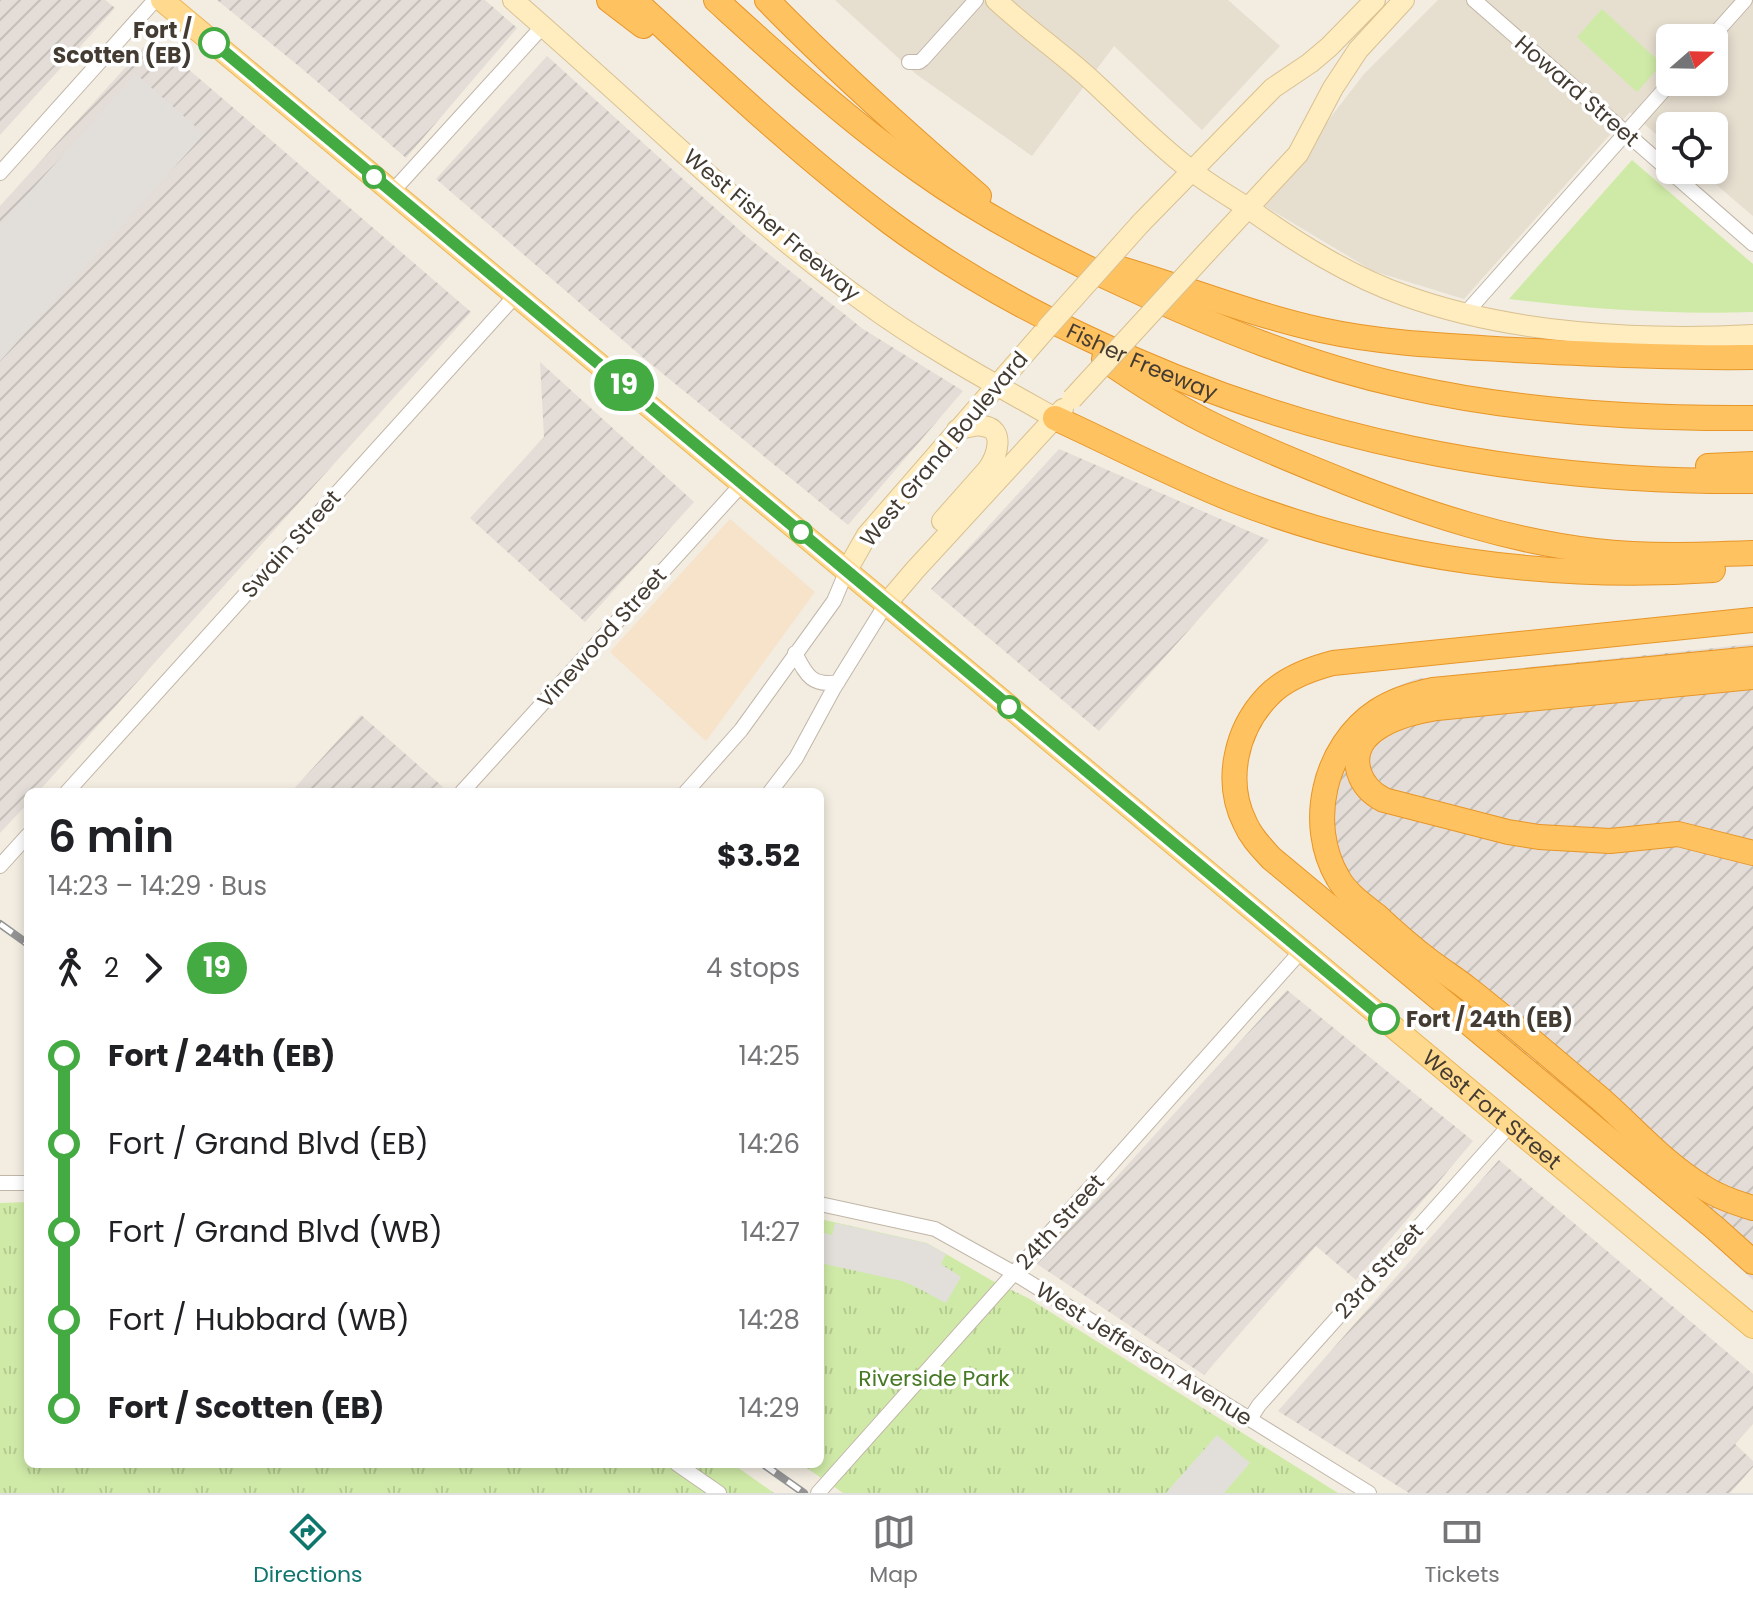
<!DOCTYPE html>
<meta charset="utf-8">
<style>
:root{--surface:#fff;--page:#f6f6f6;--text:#202124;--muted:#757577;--line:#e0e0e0;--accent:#0f766e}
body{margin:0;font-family:Poppins,sans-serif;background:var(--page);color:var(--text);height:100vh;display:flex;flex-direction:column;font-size:30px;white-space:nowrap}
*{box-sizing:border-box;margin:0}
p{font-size:26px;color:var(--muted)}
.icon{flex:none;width:44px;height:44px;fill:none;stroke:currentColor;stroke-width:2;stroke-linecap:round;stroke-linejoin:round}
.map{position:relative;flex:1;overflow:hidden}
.drawer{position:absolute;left:24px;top:788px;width:800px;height:680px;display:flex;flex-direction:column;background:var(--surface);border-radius:12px;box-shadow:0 4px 12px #0003}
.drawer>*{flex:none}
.badge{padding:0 16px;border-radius:26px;font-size:28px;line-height:52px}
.needle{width:52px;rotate:70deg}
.controls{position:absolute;left:1656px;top:24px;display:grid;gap:16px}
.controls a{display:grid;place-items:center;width:72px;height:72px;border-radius:12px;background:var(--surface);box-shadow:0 4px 12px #0003;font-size:40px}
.map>.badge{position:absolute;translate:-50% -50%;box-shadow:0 0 0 4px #fff}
.legs{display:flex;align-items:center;gap:12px;height:88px;padding:0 24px;font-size:26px}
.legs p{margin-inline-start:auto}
.head{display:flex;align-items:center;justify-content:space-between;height:136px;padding:0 24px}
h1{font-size:44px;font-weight:600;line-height:60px}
ul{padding:0 24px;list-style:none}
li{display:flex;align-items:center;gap:28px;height:88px;font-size:30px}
li i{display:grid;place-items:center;width:12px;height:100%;margin:0 10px;background:currentColor}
li i::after{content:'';width:20px;height:20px;margin:-10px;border:6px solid;border-radius:50%;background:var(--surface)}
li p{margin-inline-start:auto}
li:first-child i{background:linear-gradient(#0000 50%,currentColor 0)}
li:last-child i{background:linear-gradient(currentColor 50%,#0000 0)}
.menu{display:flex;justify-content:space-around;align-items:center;height:112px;border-top:2px solid var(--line);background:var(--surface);font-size:22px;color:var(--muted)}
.menu a{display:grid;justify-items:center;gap:4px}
.menu .current{color:var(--accent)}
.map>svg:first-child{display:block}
</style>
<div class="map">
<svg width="1753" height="1493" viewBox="0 0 1753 1493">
<defs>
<pattern id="industrial-furrows" width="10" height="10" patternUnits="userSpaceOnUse" patternTransform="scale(2)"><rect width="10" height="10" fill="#e4ddd7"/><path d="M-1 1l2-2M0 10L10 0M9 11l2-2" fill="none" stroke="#c5bfb9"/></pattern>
<pattern id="park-tufts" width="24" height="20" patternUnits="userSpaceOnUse" patternTransform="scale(2)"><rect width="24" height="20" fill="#cfeaa7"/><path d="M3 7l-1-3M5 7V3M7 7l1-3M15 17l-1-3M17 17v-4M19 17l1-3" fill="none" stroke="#b3ca90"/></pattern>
</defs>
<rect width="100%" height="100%" fill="#f2ece1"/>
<!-- residential -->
<path fill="#e6decf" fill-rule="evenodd" d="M835 0H1228L1280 46 1202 130 1114 46 1032 156 916 74Z
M1438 0H1753V216L1699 170H1714V126H1670V146L1630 112 1464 299 1373 271 1263 205 1364 74ZM1670 38H1714V82H1670Z"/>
<!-- commercial -->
<path fill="#f7e2ca" d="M730 519 815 592 706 741 610 652Z"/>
<!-- industrial -->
<path fill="url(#industrial-furrows)" d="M0 0H105L115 8 0 135Z
M217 0H485L517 28 406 158 300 67Z
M152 38 471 312 38 792H28V803L0 833V206Z
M547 56 746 236 863 329 963 391 848 525 640 355 436 179Z
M540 362 694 502 585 622 470 518 544 437Z
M1059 449 1269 540 1099 731 931 589Z
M1753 644V1280L1718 1248 1732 1233 1347 910 1325 878 1318 862 1310 828 1309 814 1315 775 1329 744 1347 720 1371 702 1393 688 1416 679Z
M361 715 443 787 438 792H291Z
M1287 990 1473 1141 1356 1280 1316 1246 1204 1375 1037 1264Z
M1499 1160 1753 1374V1424L1735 1444 1753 1461V1467L1730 1493H1409L1278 1411Z"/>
<!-- grass -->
<path fill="#cfeaa7" d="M1602 9 1662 64 1637 92 1577 37Z
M1632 160 1753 264V312C1671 315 1590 309 1509 299Z"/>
<!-- park -->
<path fill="url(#park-tufts)" d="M28 1202V1464H733L774 1493H0V1203Z
M820 1219 927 1243 991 1280 1028 1298 1338 1493H843L801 1464H820Z"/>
<!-- parking -->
<path fill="#e2dfdb" d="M136 74 204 134 0 361V225Z
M835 1223 926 1243 946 1254 941 1264 961 1277 946 1303 914 1286 902 1281 820 1263V1232L832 1235Z
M1217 1435 1250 1463 1224 1493H1166Z"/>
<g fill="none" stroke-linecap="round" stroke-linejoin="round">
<defs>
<path id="street" d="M1474 0 1753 244
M1711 38 1745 0
M909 62H919L923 59 976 0
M0 173 155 0
M392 192 543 26
M1465 314 1671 82
M795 653C806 674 811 687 838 682
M67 792 516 295
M462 792 742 484
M686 792 741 730 834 601 847 570
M770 792 796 758 834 688 886 604
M0 866 28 835
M0 1183H28
M820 1204 935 1229 1014 1273 1369 1493
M1250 1419 1259 1405 1510 1125
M677 1464 719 1493
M818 1493 1302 950"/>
<path id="secondary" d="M513 0C568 48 622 97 676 146 736 200 797 254 863 301 923 345 989 381 1055 418
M996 0C1026 28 1059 51 1089 78 1123 109 1155 143 1192 171 1210 185 1229 196 1248 208 1297 243 1349 276 1406 296 1512 334 1641 341 1753 335
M1141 223 1273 88 1310 63 1329 47 1375 0
M1207 252 1298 154 1333 88 1358 50 1404 0
M942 521 988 469C997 456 1006 429 983 426 975 424 965 428 957 430
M847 570 867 535 1047 328
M886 604 915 570 1063 409"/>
<g id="primary">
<path id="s1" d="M162 0 1753 1327"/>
</g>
<g id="highway">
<path d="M609 0 643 26"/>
<path id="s2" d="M634 0C717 76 800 155 891 223 952 268 1019 306 1087 338 1299 440 1518 483 1753 481"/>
<path d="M716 0C782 60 847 120 920 171 984 217 1054 253 1126 286 1215 327 1308 365 1404 386 1519 412 1636 419 1753 418"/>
<path d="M767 0C834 69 906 133 979 196"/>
<path d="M1111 266C1181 286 1249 314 1321 330 1385 344 1450 346 1515 350 1594 354 1674 358 1753 357"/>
<path d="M1104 359C1136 381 1168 402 1203 420 1250 444 1299 463 1348 483 1428 514 1509 541 1595 551 1647 557 1700 555 1753 553"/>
<path d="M1055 418C1114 445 1171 475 1231 499 1384 559 1550 581 1713 570"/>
<path d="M1708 466 1753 464"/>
<path d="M1753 620 1333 663C1310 669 1285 678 1268 696 1236 729 1224 781 1245 823 1251 837 1261 847 1271 858L1715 1228 1753 1262"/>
<path d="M1753 659 1433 690C1414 694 1394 700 1377 711 1324 746 1306 824 1338 878 1347 894 1363 905 1377 916 1393 931 1410 946 1427 959 1440 969 1454 978 1467 988 1511 1022 1554 1060 1597 1096 1632 1126 1663 1163 1703 1187 1718 1197 1736 1203 1753 1208"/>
<path d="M1753 677 1437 708C1406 713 1346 728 1359 772 1363 785 1372 794 1384 800L1508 832 1539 837 1610 841 1678 834 1753 853"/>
</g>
</defs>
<!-- street casing -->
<use href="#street" stroke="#c1b6a7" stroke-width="16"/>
<!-- secondary casing -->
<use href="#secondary" stroke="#d9c190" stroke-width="22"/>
<!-- primary casing -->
<use href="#primary" stroke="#ebb757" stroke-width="24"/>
<!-- highway casing -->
<use href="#highway" stroke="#e79627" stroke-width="26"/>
<!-- street -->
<use href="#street" stroke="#fff" stroke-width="14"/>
<!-- secondary -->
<use href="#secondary" stroke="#ffecbf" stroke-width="20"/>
<!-- primary -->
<use href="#primary" stroke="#ffd98e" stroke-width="22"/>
<!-- highway -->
<use href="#highway" stroke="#ffc260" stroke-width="24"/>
<defs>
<path id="rail" d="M0 924 28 944
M763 1464 804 1493"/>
</defs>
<!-- rail casing -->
<use href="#rail" stroke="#939393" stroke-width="8"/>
<!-- rail -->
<use href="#rail" stroke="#fff" stroke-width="5" stroke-dasharray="15" stroke-linecap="butt"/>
<defs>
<path id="secondary-bridge" d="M1047 328 1141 223
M1072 399 1207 252"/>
</defs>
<!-- secondary-bridge casing -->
<use href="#secondary-bridge" stroke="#d9c190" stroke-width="22" stroke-linecap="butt"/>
<!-- secondary-bridge -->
<use href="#secondary-bridge" stroke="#ffecbf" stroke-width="20"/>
</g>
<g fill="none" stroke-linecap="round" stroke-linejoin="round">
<defs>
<path id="line-1" d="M214 43 1384 1019"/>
</defs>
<!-- line-1 casing -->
<use href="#line-1" stroke="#fff" stroke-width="18"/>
<!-- line-1 -->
<use href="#line-1" stroke="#44aa42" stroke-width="12"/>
</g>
<!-- markers -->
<g fill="#fff" stroke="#44aa42" stroke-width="4">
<circle cx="214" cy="43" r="14"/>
<circle cx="374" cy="177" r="10"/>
<circle cx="801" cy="532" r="10"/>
<circle cx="1009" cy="707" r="10"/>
<circle cx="1384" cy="1019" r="14"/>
</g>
<g text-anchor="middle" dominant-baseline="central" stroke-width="7" stroke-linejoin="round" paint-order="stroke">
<!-- stop labels -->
<g font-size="22" font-weight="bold" fill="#443c32" stroke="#fff" text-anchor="end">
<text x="192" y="30">Fort /<tspan x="192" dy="25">Scotten (EB)</tspan></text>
<text x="1406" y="1019" text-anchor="start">Fort / 24th (EB)</text>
</g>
<!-- street labels -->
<g font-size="22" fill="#443c32" stroke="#fff">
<text transform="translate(1577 91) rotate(41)">Howard Street</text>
<text transform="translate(772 225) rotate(40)">West Fisher Freeway</text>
<text stroke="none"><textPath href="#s2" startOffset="628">Fisher Freeway</textPath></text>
<text transform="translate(944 449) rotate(-50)">West Grand Boulevard</text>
<text transform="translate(291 544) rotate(-48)">Swain Street</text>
<text transform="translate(602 638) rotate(-48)">Vinewood Street</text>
<text stroke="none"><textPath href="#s1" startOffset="1732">West Fort Street</textPath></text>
<text transform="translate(1060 1222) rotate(-48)">24th Street</text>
<text transform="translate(1379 1271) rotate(-48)">23rd Street</text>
<text transform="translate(1144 1354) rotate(32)">West Jefferson Avenue</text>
</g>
<!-- park labels -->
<g font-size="22" fill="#477823" stroke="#fff">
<text x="934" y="1378">Riverside Park</text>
</g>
</g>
</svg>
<div class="controls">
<a><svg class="needle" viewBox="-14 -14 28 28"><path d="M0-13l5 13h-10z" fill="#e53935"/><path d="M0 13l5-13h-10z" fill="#757577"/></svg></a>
<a><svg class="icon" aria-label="locate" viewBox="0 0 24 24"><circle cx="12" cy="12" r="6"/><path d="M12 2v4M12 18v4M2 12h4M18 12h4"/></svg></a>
</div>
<b class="badge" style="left:624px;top:385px;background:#44aa42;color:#fff">19</b>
<section class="drawer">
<div class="head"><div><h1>6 min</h1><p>14:23 – 14:29 · Bus</p></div><b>$3.52</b></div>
<div class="legs"><svg class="icon" aria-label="walk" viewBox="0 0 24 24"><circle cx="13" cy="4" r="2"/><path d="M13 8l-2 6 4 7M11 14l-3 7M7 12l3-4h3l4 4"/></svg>2<svg class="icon" aria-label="forward" viewBox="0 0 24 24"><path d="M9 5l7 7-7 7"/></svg><b class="badge" style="background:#44aa42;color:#fff">19</b><p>4 stops</p></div>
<ul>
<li><i style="color:#44aa42"></i><b>Fort / 24th (EB)</b><p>14:25</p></li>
<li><i style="color:#44aa42"></i><span>Fort / Grand Blvd (EB)</span><p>14:26</p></li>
<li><i style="color:#44aa42"></i><span>Fort / Grand Blvd (WB)</span><p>14:27</p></li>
<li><i style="color:#44aa42"></i><span>Fort / Hubbard (WB)</span><p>14:28</p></li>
<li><i style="color:#44aa42"></i><b>Fort / Scotten (EB)</b><p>14:29</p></li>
</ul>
</section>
</div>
<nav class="menu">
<a class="current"><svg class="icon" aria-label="directions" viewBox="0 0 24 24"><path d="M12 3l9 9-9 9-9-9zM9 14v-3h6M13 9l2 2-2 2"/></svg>Directions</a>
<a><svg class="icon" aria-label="map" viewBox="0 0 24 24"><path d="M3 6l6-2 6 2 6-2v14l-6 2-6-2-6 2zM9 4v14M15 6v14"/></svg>Map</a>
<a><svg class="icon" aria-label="tickets" viewBox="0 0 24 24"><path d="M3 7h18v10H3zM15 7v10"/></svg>Tickets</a>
</nav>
